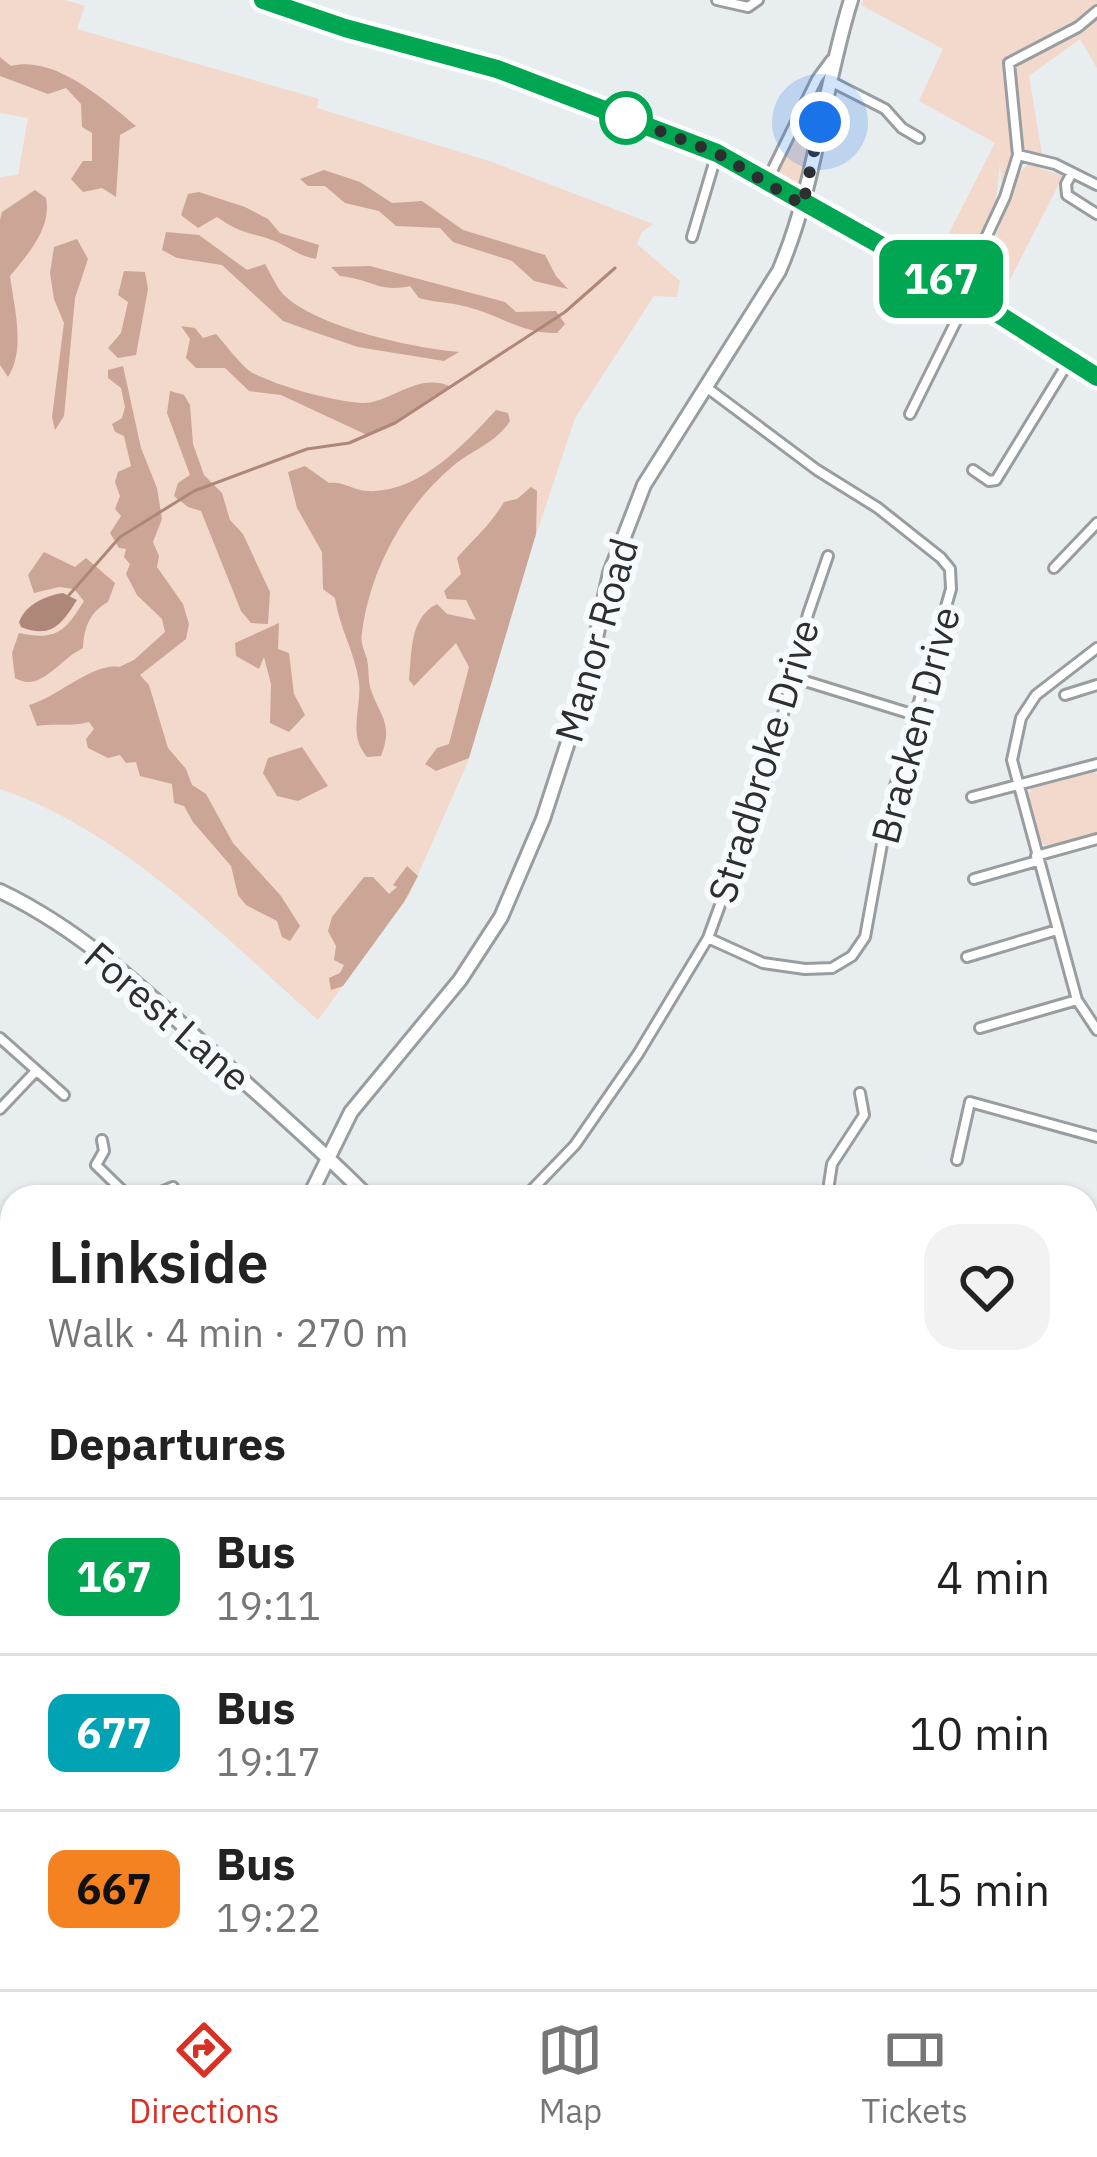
<!DOCTYPE html>
<meta charset="utf-8">
<style>
:root{--surface:#fff;--page:#f2f2f2;--text:#222;--muted:#767676;--line:#e0e0e0;--accent:#d93025}
body{margin:0;font-family:"IBM Plex Sans",sans-serif;background:var(--page);color:var(--text);height:100vh;display:flex;flex-direction:column;font-size:45px;white-space:nowrap}
*{box-sizing:border-box;margin:0}
p{font-size:39px;color:var(--muted)}
.icon{flex:none;width:66px;height:66px;fill:none;stroke:currentColor;stroke-width:2;stroke-linecap:round;stroke-linejoin:round}
.map{position:relative;flex:1;overflow:hidden}
.side{position:absolute;left:0px;top:1185px;width:1098px;height:804px;display:flex;flex-direction:column;background:var(--surface);border-radius:36px 36px 0 0;box-shadow:0 3px 9px #0004}
.side>*{flex:none}
.badge{padding:0 24px;border-radius:18px;font-size:42px;line-height:78px}
.you{position:absolute;width:60px;height:60px;margin:-30px;border:9px solid #fff;border-radius:50%;background:#1a73e8;box-shadow:0 0 0 18px #1a73e833}
.map>.badge{position:absolute;translate:-50% -50%;box-shadow:0 0 0 6px #fff}
h2{padding:0 48px;font-size:45px;line-height:108px}
.round{display:grid;place-items:center;flex:none;width:126px;height:126px;border-radius:36px;background:var(--page)}
.summary{display:flex;align-items:center;justify-content:space-between;height:204px;padding:0 48px}
h1{font-size:57px;font-weight:600;line-height:90px}
ul{padding:0;list-style:none}
li{display:flex;align-items:center;gap:36px;height:156px;padding:0 48px;border-top:3px solid var(--line)}
li div{flex:1}
li b{display:block;font-size:45px}
li em{font-style:normal}
li .badge{min-width:132px;font-weight:700;text-align:center}
.menu{display:flex;justify-content:space-around;align-items:center;height:168px;border-top:3px solid var(--line);background:var(--surface);font-size:33px;color:var(--muted)}
.menu a{display:grid;justify-items:center;gap:6px}
.menu .current{color:var(--accent)}
.map>svg:first-child{display:block}
</style>
<div class="map">
<svg width="1097" height="1989" viewBox="0 0 1097 1989">
<rect width="100%" height="100%" fill="#e8edf0"/>
<!-- green -->
<path fill="#f3d8cc" d="M0 0H65L85 6 77 29 319 99 317 108 489 161 653 224 642 232 637 244 680 281 677 297 654 296 575 418 531 550 467 764 409 895 318 1020C220 934 125 832 0 789V177L18 175 28 118 0 113Z
M863 0H1097V68L1080 39 1029 76 1042 154 1010 161 1002 191 1000 163 996 200 967 269C956 284 945 275 931 268L995 143 919 101 943 49 861 5Z
M826 70 802 187 792 190 771 179Z
M1028 164 1063 176 996 307 979 294 977 282 989 254 998 259 1000 255 999 245 990 252 1020 173Z
M1090 770 1097 774V834L1049 847 1037 840 1026 799 1032 787Z
M1097 1417V1989H812L831 1977H1086V1421Z
M221 1977H391L388 1989H224Z"/>
<!-- forest -->
<path fill="#cba595" d="M0 57 11 66C55 55 104 100 136 126L120 135 116 197 102 188 83 192 71 179 83 161H92V133L82 127 81 104 66 88 48 94 0 76Z
M324 170 360 182 392 203 422 201 463 230 545 255 556 276 568 289 534 281 512 261 453 242 440 228 396 226 379 211 345 203 325 186H308L300 179Z
M35 190 46 198C52 228 28 254 10 276 14 307 26 349 8 377L0 365V220L2 212Z
M199 192 245 207 268 219 280 233 319 245 316 259C300 256 294 250 281 244 256 232 245 237 217 217L198 228 181 215 188 194Z
M166 232 199 235 247 270 265 264C271 274 277 289 286 297 321 328 413 348 459 352L444 361 358 347 311 331 283 321 222 265 177 258 162 250Z
M77 239 88 259 75 298 64 416 55 430 52 417 64 323 54 299 50 273 54 247Z
M370 266 505 302 516 312 556 311 565 324 557 333C521 334 493 311 459 305 446 302 432 302 419 298L410 286C379 293 371 279 340 276L331 267Z
M124 271 145 272 148 289 136 355 118 358 108 348 121 333 128 302 118 295Z
M181 326 195 328 203 338 216 334C226 345 236 359 247 369 263 383 352 408 372 402 400 395 422 373 452 387L395 423 367 435 281 395 249 391 225 368H196L186 358 190 339Z
M123 366 141 448 157 488 162 519 153 542 159 556 157 567 183 604 189 624 186 639 140 675 149 685 168 748 186 769 192 785 206 794 233 843 281 896 300 926 290 941 282 937 277 921 246 905 238 895 231 866 193 822 184 806 174 803 172 784 140 776 136 762 126 763 120 755 108 758 88 748 86 739 94 729 89 722C71 727 55 723 37 726L29 705C56 698 94 662 119 667L134 660 165 632 162 619 137 595 126 574 130 564 124 557 126 549 119 548 110 533 121 516 115 509 120 496 115 482 118 472 131 466 124 436 115 432 112 424 122 418 125 407 121 388 108 378V370Z
M170 391 184 395 190 405 193 444 204 475 222 493 230 520 243 534 270 592 268 624 251 623 241 611 201 511 188 507 174 496 178 483 190 475 167 413Z
M496 410 508 413 510 421C496 443 472 450 453 466 404 507 370 570 362 633 360 642 364 650 367 659 369 668 368 678 370 687 379 716 394 722 381 756L367 757C347 734 362 709 359 682 355 653 339 627 335 598L323 589 322 552 297 508 288 472 305 466 329 483C344 481 352 490 367 491 418 494 464 445 496 410Z
M531 487 537 491 536 534 469 758 436 771 425 764 437 748 449 744 469 667 456 643 414 686 409 680C412 653 409 618 437 604L447 614 476 620 466 600 447 599 444 591 461 574 457 558C476 536 488 528 504 502L517 499Z
M44 552 75 567 86 558 115 583 108 602C90 612 84 627 83 648 57 661 41 693 15 678L12 653 19 633C56 641 65 632 84 601L74 589 59 587 34 593 28 575Z
M279 623 278 649 289 653 294 694 305 715 289 732 270 723 271 684 264 657 259 669 236 656 235 643Z
M302 747 328 786 298 801 277 796 263 773 268 758Z
M407 866 418 876 404 902 343 986 331 990 329 978 340 973 344 965 334 960 336 946 328 931 332 917 364 877H373L389 894 397 887 393 885Z
M1097 1465V1929L1086 1936V1536L1090 1485Z
M521 1977H1042L1046 1989H546Z"/>
<!-- water -->
<path fill="#ad8879" d="M63 593 77 600C62 624 51 639 21 627L19 622C26 604 45 596 63 593Z"/>
<g fill="none" stroke-linecap="round" stroke-linejoin="round">
<!-- stream -->
<path stroke="#ad8879" stroke-width="3" d="M69 595 120 537 194 491 307 449 349 443 395 423 565 312 615 268"/>
<defs>
<path id="street" d="M717 0 748 7 758 0
M830 81 885 109 902 128 919 138
M1018 155 1055 164 1097 185
M1072 173 1066 184 1067 195 1097 214
M768 179 817 79 831 60
M692 237 717 153
M962 289 1005 197 1018 155 1009 63 1078 27 1097 11
M706 387 817 470 878 508 941 558 950 569 951 589 888 811 865 937 852 956 832 968 805 969 763 963 708 938
M910 414 968 297
M973 470 989 481 996 480 1069 361
M1054 568 1097 523
M1097 648 1036 695 1021 718 1012 760 1077 1000 1097 1030
M792 677 915 715
M1065 695 1097 685
M972 797 1097 764
M1036 856 1097 839
M974 879 1037 861
M967 957 1057 930
M980 1028 1077 1000
M0 1038 64 1095
M0 1109 36 1071
M102 1140 104 1151 96 1165 129 1197
M957 1160 970 1102 1097 1137
M149 1197 173 1187
M525 1197 575 1145 638 1054 708 938 768 774 808 614 828 556
M827 1197 832 1164 864 1115 860 1093
M1086 1311 1093 1265
M1086 1337 1097 1341
M1086 1412H1087
M0 1432 12 1431
M0 1746 12 1749
M444 1977 445 1989
M149 1989 159 1977"/>
<path id="secondary" d="M0 891C88 933 155 1000 226 1065 274 1109 323 1151 368 1197
M309 1197 351 1112 460 980 501 917 543 819 584 693 610 573 644 485 779 271C816 185 823 89 851 0
M1086 1264 1097 1266
M0 1814 12 1798"/>
<path id="primary" d="M263 0 345 28 497 69 717 153 962 291 1097 377"/>
</defs>
<!-- street casing -->
<use href="#street" stroke="#989da0" stroke-width="14"/>
<!-- secondary casing -->
<use href="#secondary" stroke="#989da0" stroke-width="18"/>
<!-- primary casing -->
<use href="#primary" stroke="#989da0" stroke-width="20"/>
<!-- street -->
<use href="#street" stroke="#fff" stroke-width="8"/>
<!-- secondary -->
<use href="#secondary" stroke="#fff" stroke-width="12"/>
<!-- primary -->
<use href="#primary" stroke="#fff" stroke-width="14"/>
</g>
<g fill="none" stroke-linecap="round" stroke-linejoin="round">
<defs>
<path id="line" d="M263 0 345 28 497 69 717 153 962 291 1097 377"/>
</defs>
<!-- line casing -->
<use href="#line" stroke="#fff" stroke-width="27"/>
<!-- line -->
<use href="#line" stroke="#00a651" stroke-width="18"/>
<!-- walk -->
<path stroke="#2c2e2f" stroke-width="12" stroke-dasharray="0 21.6" d="M626 118 613 113 717 153 803 205 820 122"/>
</g>
<!-- markers -->
<circle fill="#fff" stroke="#00a651" stroke-width="6" cx="626" cy="118" r="24"/>
<g text-anchor="middle" dominant-baseline="central" stroke-width="12" stroke-linejoin="round" paint-order="stroke">
<!-- street labels -->
<g font-size="39" fill="#2c2e2f" stroke="#f5fafe">
<text transform="translate(596 640) rotate(-74)">Manor Road</text>
<text transform="translate(915 725) rotate(-75)">Bracken Drive</text>
<text transform="translate(763 761) rotate(-73)">Stradbroke Drive</text>
<text transform="translate(168 1016) rotate(41)">Forest Lane</text>
</g>
</g>
</svg>
<div class="you" style="left:820px;top:122px"></div>
<b class="badge" style="left:941px;top:279px;background:#00a651;color:#fff">167</b>
<section class="side">
<div class="summary"><div><h1>Linkside</h1><p>Walk · 4 min · 270 m</p></div><a class="round"><svg class="icon" aria-label="heart" viewBox="0 0 24 24"><path d="M12 20l-8-8c-3-5 5-10 8-4 3-6 11-1 8 4z"/></svg></a></div>
<h2>Departures</h2>
<ul>
<li><span class="badge" style="background:#00a651;color:#fff">167</span><div><b>Bus</b><p>19:11</p></div><em>4 min</em></li>
<li><span class="badge" style="background:#00a3b4;color:#fff">677</span><div><b>Bus</b><p>19:17</p></div><em>10 min</em></li>
<li><span class="badge" style="background:#f58220;color:#111">667</span><div><b>Bus</b><p>19:22</p></div><em>15 min</em></li>
</ul>
</section>
</div>
<nav class="menu">
<a class="current"><svg class="icon" aria-label="directions" viewBox="0 0 24 24"><path d="M12 3l9 9-9 9-9-9zM9 14v-3h6M13 9l2 2-2 2"/></svg>Directions</a>
<a><svg class="icon" aria-label="map" viewBox="0 0 24 24"><path d="M3 6l6-2 6 2 6-2v14l-6 2-6-2-6 2zM9 4v14M15 6v14"/></svg>Map</a>
<a><svg class="icon" aria-label="tickets" viewBox="0 0 24 24"><path d="M3 7h18v10H3zM15 7v10"/></svg>Tickets</a>
</nav>
